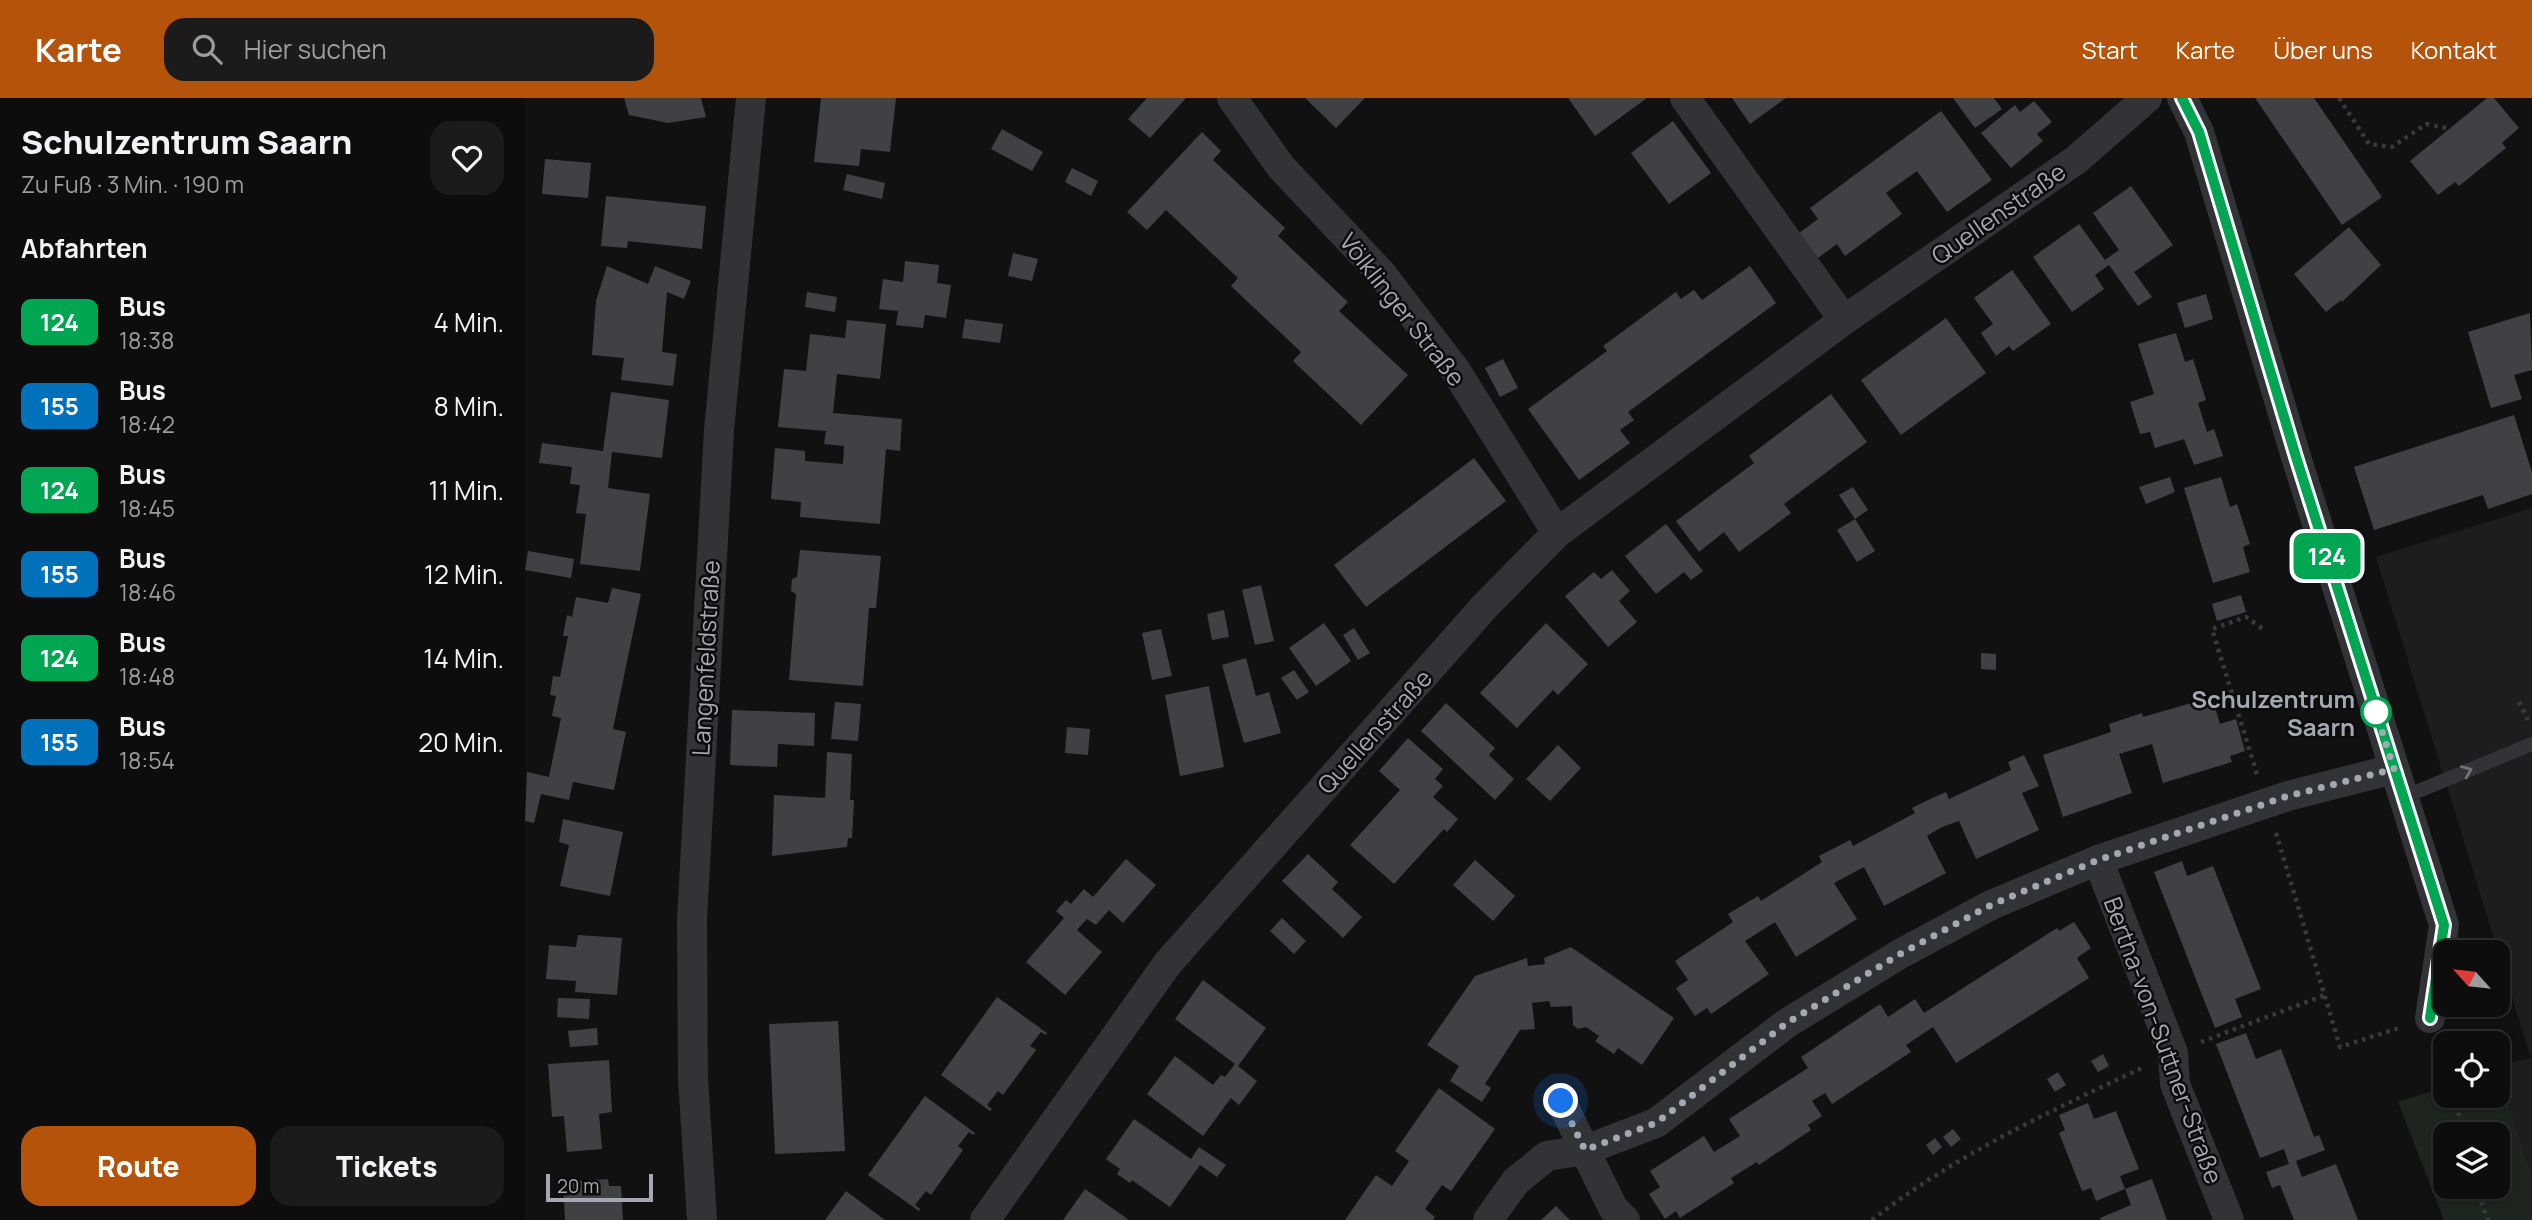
<!DOCTYPE html>
<html lang="de">
<meta charset="utf-8">
<style>
:root{--surface:#0d0d0e;--page:#1b1b1c;--text:#f1f3f6;--muted:#9a9c9e;--line:#2d2d2e;--accent:#b45309}
body{margin:0;font-family:Manrope,sans-serif;background:var(--page);color:var(--text);height:100vh;display:flex;flex-direction:column;font-size:26px;white-space:nowrap}
*{box-sizing:border-box;margin:0}
p{font-size:23px;color:var(--muted)}
.icon{flex:none;width:38px;height:38px;fill:none;stroke:currentColor;stroke-width:2;stroke-linecap:round;stroke-linejoin:round}
.map{position:relative;flex:1;overflow:hidden}
.details{display:flex;flex-direction:column;background:var(--surface);width:525px}
.details>*{flex:none}
.badge{padding:0 14px;border-radius:10px;font-size:24px;line-height:46px}
.needle{width:46px;rotate:297deg}
.fabs{position:absolute;left:1908px;top:842px;display:grid;gap:14px}
.fabs a{display:grid;place-items:center;width:77px;height:77px;border-radius:14px;background:var(--surface);box-shadow:0 4px 10px #0003,0 0 0 2px var(--line);font-size:35px}
.scale{position:absolute;left:21px;bottom:18px;width:107px;box-sizing:border-box;padding-left:7px;border:4px solid #a3a8b2;border-top:0;font-size:19px;line-height:24px;white-space:nowrap;color:#a3a8b2;-webkit-text-stroke:5px #0c0c0d;paint-order:stroke}
.you{position:absolute;width:35px;height:35px;margin:-18px;border:5px solid #fff;border-radius:50%;background:#1a73e8;box-shadow:0 0 0 10px #1a73e833}
.map>.badge{position:absolute;translate:-50% -50%;box-shadow:0 0 0 4px #fff}
h2{padding:0 21px;font-size:26px;line-height:63px}
.round{display:grid;place-items:center;flex:none;width:74px;height:74px;border-radius:21px;background:var(--page)}
.summary{display:flex;align-items:center;justify-content:space-between;height:119px;padding:0 21px}
h1{font-size:33px;font-weight:800;line-height:52px}
.action{display:flex;gap:14px;margin-top:auto;padding:14px 21px}
.action a{flex:1;height:80px;border-radius:21px;background:var(--accent);color:#fff;font-size:28px;font-weight:800;line-height:80px;text-align:center}
.action a+a{background:var(--page);color:var(--text)}
ul{padding:0;list-style:none}
li{display:flex;align-items:center;gap:21px;height:84px;padding:0 21px}
li div{flex:1}
li b{display:block;font-size:26px}
li em{font-style:normal}
li .badge{min-width:77px;font-weight:700;text-align:center}
header{display:flex;align-items:center;gap:42px;box-sizing:border-box;height:98px;padding:0 35px;background:var(--accent);color:#fff}
header strong{font-size:33px}
nav{display:flex;gap:38px;margin-inline-start:auto;font-size:24px}
.search{width:490px;height:63px;background:var(--page);display:flex;align-items:center;gap:18px;box-sizing:border-box;padding:0 24px;border-radius:21px;color:var(--muted);font-size:26px}
main{display:flex;flex:1;min-height:0}
.map>svg:first-child{display:block}
</style>
<header>
<strong>Karte</strong>
<div class="search"><svg class="icon" aria-label="search" viewBox="0 0 24 24"><circle cx="10" cy="10" r="6"/><path d="M15 15l6 6"/></svg>Hier suchen</div>
<nav><a>Start</a><a>Karte</a><a>Über uns</a><a>Kontakt</a></nav>
</header>
<main>
<section class="details">
<div class="summary"><div><h1>Schulzentrum Saarn</h1><p>Zu Fuß · 3 Min. · 190 m</p></div><a class="round"><svg class="icon" aria-label="heart" viewBox="0 0 24 24"><path d="M12 20l-8-8c-3-5 5-10 8-4 3-6 11-1 8 4z"/></svg></a></div>
<h2>Abfahrten</h2>
<ul>
<li><span class="badge" style="background:#00a651;color:#fff">124</span><div><b>Bus</b><p>18:38</p></div><em>4 Min.</em></li>
<li><span class="badge" style="background:#0072bc;color:#fff">155</span><div><b>Bus</b><p>18:42</p></div><em>8 Min.</em></li>
<li><span class="badge" style="background:#00a651;color:#fff">124</span><div><b>Bus</b><p>18:45</p></div><em>11 Min.</em></li>
<li><span class="badge" style="background:#0072bc;color:#fff">155</span><div><b>Bus</b><p>18:46</p></div><em>12 Min.</em></li>
<li><span class="badge" style="background:#00a651;color:#fff">124</span><div><b>Bus</b><p>18:48</p></div><em>14 Min.</em></li>
<li><span class="badge" style="background:#0072bc;color:#fff">155</span><div><b>Bus</b><p>18:54</p></div><em>20 Min.</em></li>
</ul>
<div class="action"><a>Route</a><a>Tickets</a></div>
</section>
<div class="map">
<svg width="2007" height="1122" viewBox="0 0 2007 1122">
<rect width="100%" height="100%" fill="#111112"/>
<!-- built -->
<path fill="#1d1d1f" d="M2007 410V1078L1972 970V968L2006 960 1851 459Z"/>
<!-- green -->
<path fill="#1d251e" fill-rule="evenodd" d="M1972 970 2007 1078V1122H1919L1873 1004 1920 989V998H1972ZM1920 1036H1972V1088H1920Z"/>
<!-- building -->
<path fill="#404145" d="M99 0H176L181 19 143 25 104 17Z
M296 0H371L365 54 336 51 334 68 289 64Z
M622 0H661L625 40 603 21Z
M780 0H840L811 30Z
M1043 0H1122L1070 38Z
M1207 0H1261L1225 26Z
M1428 0H1469L1477 11 1450 30Z
M1730 0H1789L1857 99 1817 127Z
M1962 0H1969L1994 30 1977 45 1981 50 1934 88 1930 84 1913 97 1885 63Z
M1509 3 1527 24 1512 36 1518 43 1486 70 1456 35 1490 7 1495 14Z
M1416 13 1467 82 1422 114 1392 73 1361 95 1377 116 1320 158 1312 146 1293 160 1274 135 1293 121 1285 110Z
M1148 23 1186 75 1144 106 1106 55Z
M477 31 518 54 507 73 466 51Z
M677 34 696 53 688 62 760 130 753 138 823 204 814 213 883 277 836 327 768 263 776 254 706 188 713 180 641 112 622 132 602 114Z
M20 61 66 65 63 100 17 96Z
M547 70 573 83 566 98 540 84Z
M322 76 360 85 357 101 318 92Z
M1606 88 1648 147 1609 174 1627 199 1613 208 1584 167 1570 177 1579 191 1547 214 1508 159 1554 126 1580 162 1594 152 1568 115Z
M81 98 181 108 177 151 103 143 102 150 76 148Z
M1824 129 1856 167 1817 204 1816 202 1801 214 1769 176Z
M488 155 513 161 507 183 483 178Z
M380 163 414 167 412 185 426 187 421 220 400 217 398 230 371 227 373 213 354 211 358 181 378 184Z
M82 168 123 186 130 168 166 183 159 201 142 194 137 254 152 256 148 288 96 282 99 260 67 257 71 203Z
M1225 168 1251 205 1103 314 1109 322 1095 332 1105 345 1054 382 1003 311 1082 253 1078 248 1151 194 1156 201 1169 192 1177 202Z
M1487 172 1526 226 1488 253 1484 248 1471 258 1456 235 1468 226 1449 200Z
M282 194 312 199 310 214 280 209Z
M1681 196 1688 221 1660 230 1652 205Z
M2005 215 2007 272 1989 277 1997 301 1966 310 1943 234Z
M1421 220 1461 275 1376 337 1336 282Z
M440 221 478 226 475 245 437 240Z
M322 222 361 226 355 281 312 276 308 315 377 321 375 353 361 351 355 426 275 419 276 404 246 401 250 350 280 353V363L318 366 319 348 299 346 301 333 253 329 259 271 281 273 285 236 320 240Z
M1651 235 1660 264 1668 261 1681 302 1673 305 1682 334 1689 331 1698 358 1669 367 1659 341 1630 350 1625 334 1615 336 1605 304 1629 296 1613 246Z
M978 261 993 290 975 299 960 270Z
M86 294 144 302 137 360 87 354 83 390 125 396 115 473 55 466 61 416 51 415 55 387 45 386 47 369 14 365 17 345 78 353Z
M1306 296 1342 344 1259 406 1266 415 1214 454 1199 434 1174 454 1151 423 1229 365 1224 358Z
M1989 317 2007 374V396L1963 411 1958 397 1849 432 1829 369Z
M949 360 981 403 841 509 809 467Z
M1645 379 1650 394 1621 406 1614 389Z
M1696 379 1705 409 1712 406 1725 446 1718 449 1725 474 1688 485 1659 390Z
M1328 389 1343 412 1330 421 1314 397Z
M1330 421 1350 453 1332 464 1312 432Z
M1141 426 1178 473 1166 482 1159 474 1131 496 1100 458Z
M275 452 356 458 351 510H344L338 588 264 582 271 496 266 493 267 481 272 479Z
M3 453 49 461 46 480 0 472Z
M1087 472 1105 493 1094 503 1112 524 1083 549 1040 498 1069 474 1076 481Z
M736 487 749 543 730 547 717 492Z
M87 490 116 496 88 631 101 634 89 692 48 684 44 702 16 696 9 725 0 723 2 674 24 679 36 620 27 618 31 598 25 597 28 578 35 579 43 538H38L42 517 47 519 51 499 83 505Z
M1716 497 1721 514 1692 523 1687 506Z
M699 512 704 539 687 542 682 516Z
M799 525 826 563 791 588 764 550Z
M1021 525 1063 566 1033 597 1028 592 992 630 955 595Z
M829 530 845 555 833 562 818 537Z
M636 531 647 578 627 582 617 535Z
M1456 555 1471 556V572L1456 571Z
M721 560 731 598 744 594 756 635 719 645 697 567Z
M769 572 784 594 772 602 756 580Z
M684 588 699 669 655 678 640 597Z
M1687 599 1695 626 1711 621 1720 653 1705 658 1707 664 1638 685 1627 646 1594 656 1607 695 1538 719 1518 657 1586 634 1584 626 1617 615 1618 619Z
M310 604 336 606 333 643 306 641Z
M921 605 970 650 964 657 989 681 970 702 896 633Z
M207 612 290 615 289 648 253 646 252 669 205 667Z
M542 629 565 631 563 657 540 655Z
M883 640 918 671 910 681 918 688 908 699 933 721 922 734 919 731 869 786 825 747 875 692 854 673Z
M1033 647 1056 670 1025 703 1001 681Z
M302 654 327 656 325 702H329L327 740H323L322 749 247 758 249 697 300 700Z
M1499 657 1514 688 1497 695 1514 732 1451 761 1434 723 1417 729 1402 738 1421 775 1359 808 1339 769 1309 785 1332 821 1271 859 1250 824 1220 843 1244 876 1186 916 1182 910 1170 918 1151 890 1163 882 1150 863 1208 824 1203 816 1233 798 1236 803 1297 764 1294 758 1325 742 1328 748 1390 715 1387 710 1403 702 1421 694 1424 701 1486 672 1483 664Z
M38 721 98 734 85 798 35 788 44 747 34 744Z
M783 756 813 784 807 791 837 819 818 840 757 783Z
M601 761 631 787 598 825 584 812 571 827 562 821 552 832 577 854 540 897 501 864 539 820 531 813 541 802 546 806 559 791 568 799Z
M950 762 990 798 968 823 928 787Z
M1657 763 1662 778 1688 768 1736 891 1710 901 1717 919 1690 930 1629 774Z
M757 820 781 843 769 856 745 833Z
M1549 824 1566 850 1552 860 1564 880 1431 965 1408 929 1381 947 1386 954 1307 1006 1300 995 1287 1003 1297 1018 1283 1027 1286 1032 1234 1067 1232 1064 1206 1080 1209 1085 1155 1120 1151 1113 1140 1121 1124 1096 1135 1089 1125 1073 1179 1038 1189 1054 1215 1038 1204 1021 1283 970 1276 959 1355 906 1363 919 1390 901 1399 915 1532 830 1534 833Z
M53 837 97 840 92 897 50 894 51 883 21 881 24 847 51 849Z
M1046 849 1149 920 1117 967 1093 950 1089 956 1070 943 1074 938 1061 929 1053 931 1048 927 1047 908 1026 909 1024 903 1007 905 1010 931 995 932 960 986 966 990 957 1004 925 983 934 968 902 947 950 878 1002 860 1003 868 1020 866 1019 860Z
M678 882 741 930 713 968 732 983 714 1007 706 1000 678 1038 622 996 650 958 688 987 696 977 700 979 710 966 650 921Z
M472 899 522 935 521 937 516 934 505 948 511 952 478 997 473 993 462 1007 467 1011 465 1013 416 977Z
M33 900 65 901 64 921 32 919Z
M313 923 320 1053 250 1056 244 926Z
M72 930 73 947 45 949 43 933Z
M1721 935 1731 961 1756 951 1789 1039 1794 1037 1800 1052 1771 1063 1777 1079 1811 1066 1833 1122H1769L1755 1087 1747 1090 1741 1074 1764 1066 1759 1051 1735 1060 1691 946Z
M1578 956 1584 968 1573 974 1566 963Z
M84 962 87 1014 74 1016 77 1051 42 1054 39 1018 27 1019 23 966Z
M1533 974 1541 987 1530 994 1522 981Z
M914 990 970 1031 926 1093 917 1087 900 1111 910 1119 908 1122H820L851 1077 867 1088 884 1063 870 1053Z
M400 998 450 1035 448 1037 444 1034 433 1048 438 1052 406 1097 401 1093 390 1107 395 1111 394 1113 343 1077Z
M1563 1005 1569 1021 1591 1013 1614 1071 1595 1078 1600 1091 1627 1081 1642 1122H1576L1575 1120 1606 1107 1600 1091 1571 1103 1566 1090 1557 1093 1534 1035 1540 1032 1534 1017Z
M609 1021 666 1061 674 1049 701 1067 692 1079 675 1067 645 1109 607 1082 605 1085 592 1076 595 1071 581 1061Z
M1428 1031 1436 1041 1426 1049 1418 1039Z
M1410 1040 1417 1049 1408 1057 1401 1047Z
M83 1081 84 1088H96L98 1122H40L38 1084Z
M560 1091 604 1122H538Z
M321 1093 360 1122H300Z
M1031 1108 1045 1122H1016Z"/>
<g fill="none" stroke-linecap="round" stroke-linejoin="round">
<!-- path -->
<path stroke="#383a3e" stroke-width="4.5" stroke-dasharray="3.5 5" stroke-linecap="butt" d="M1814 0 1844 46 1867 49 1901 26 1926 31
M1994 604 2003 622
M1732 676 1687 531 1721 519 1738 531
M1751 735 1815 949 1877 929
M1676 944 1800 897
M1915 951 1920 966
M1930 998 1938 1036
M1950 1088 1963 1122
M1347 1122C1429 1058 1523 1014 1617 970"/>
<!-- service -->
<path stroke="#323337" stroke-width="14" d="M1879 699 2007 646"/>
<!-- minor -->
<path stroke="#323337" stroke-width="30" d="M707 0 756 69 855 174 931 273 1032 435
M1160 0 1319 222
M1657 0 1674 34 1771 359 1919 827 1905 920
M1573 762 1648 955 1650 986 1704 1122
M1036 1003 1088 1110 1100 1122
M177 1122 168 980 167 822 194 332 226 0
M460 1122 643 865 961 507 1032 435 1319 222 1551 62 1622 0
M963 1122 991 1083 1022 1058 1060 1052 1131 1025 1262 925 1375 856 1466 807 1573 762 1763 698 1869 671"/>
</g>
<!-- one-way arrows -->
<defs><path id="oneway-chevron" d="M-2-3.5L2.5 0L-2 3.5" fill="none" stroke-width="1.6" stroke-linecap="round" stroke-linejoin="round" transform="scale(1.75)"/></defs>
<use stroke="#70737b" href="#oneway-chevron" transform="translate(1942 673) rotate(-22)"/>
<g fill="none" stroke-linecap="round" stroke-linejoin="round">
<defs>
<path id="line" d="M1657 0 1674 34 1771 359 1919 827 1905 920"/>
</defs>
<!-- line casing -->
<use href="#line" stroke="#fff" stroke-width="16"/>
<!-- line -->
<use href="#line" stroke="#00a651" stroke-width="10"/>
<!-- walk -->
<path stroke="#a3a8b2" stroke-width="7" stroke-dasharray="0 12.6" d="M1036 1003 1060 1052 1131 1025 1262 925 1375 856 1466 807 1573 762 1763 698 1869 671 1851 614"/>
</g>
<!-- markers -->
<circle fill="#fff" stroke="#00a651" stroke-width="3.5" cx="1851" cy="614" r="14"/>
<g text-anchor="middle" dominant-baseline="central" stroke-width="5" stroke-linejoin="round" paint-order="stroke">
<!-- street labels -->
<g font-size="24" fill="#a3a8b2" stroke="#0c0c0d">
<text transform="translate(1473 115) rotate(-35)">Quellenstraße</text>
<text transform="translate(878 211) rotate(52)">Völklinger Straße</text>
<text transform="translate(180 560) rotate(-87)">Langenfeldstraße</text>
<text transform="translate(849 633) rotate(-48)">Quellenstraße</text>
<text transform="translate(1639 942) rotate(70)">Bertha-von-Suttner-Straße</text>
</g>
<!-- stop labels -->
<g font-size="24" font-weight="bold" fill="#a3a8b2" stroke="#0c0c0d" text-anchor="end">
<text x="1830" y="600">Schulzentrum<tspan x="1830" dy="28">Saarn</tspan></text>
</g>
</g>
</svg>
<div class="fabs">
<a><svg class="needle" viewBox="-14 -14 28 28"><path d="M0-13l5 13h-10z" fill="#e53935"/><path d="M0 13l5-13h-10z" fill="#9a9c9e"/></svg></a>
<a><svg class="icon" aria-label="locate" viewBox="0 0 24 24"><circle cx="12" cy="12" r="6"/><path d="M12 2v4M12 18v4M2 12h4M18 12h4"/></svg></a>
<a><svg class="icon" aria-label="layers" viewBox="0 0 24 24"><path d="M12 4l9 5-9 5-9-5zM3 14l9 5 9-5"/></svg></a>
</div>
<div class="scale">20 m</div>
<div class="you" style="left:1036px;top:1003px"></div>
<b class="badge" style="left:1802px;top:458px;background:#00a651;color:#fff">124</b>
</div>
</main>
